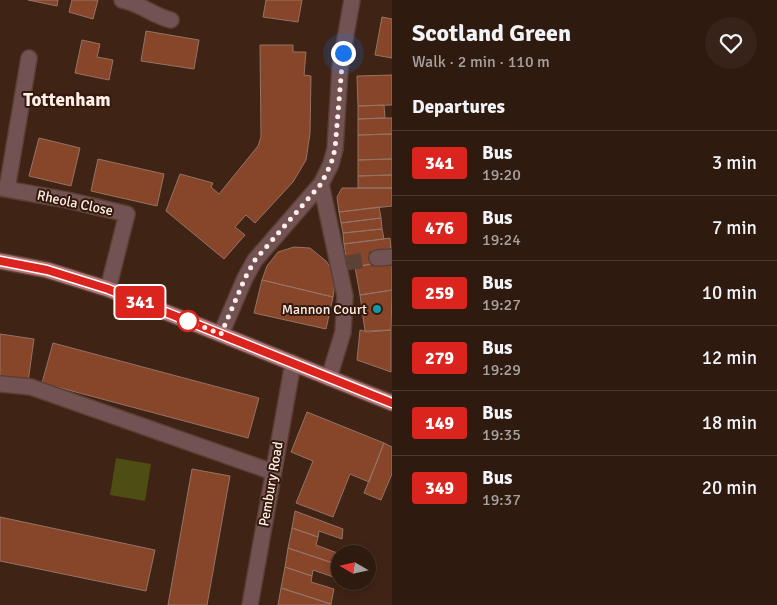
<!DOCTYPE html>
<meta charset="utf-8">
<style>
:root{--surface:#2f1a10;--page:#372319;--text:#f1f3f6;--muted:#a7a19f;--line:#4a3830}
body{margin:0;font-family:Signika,sans-serif;background:var(--page);color:var(--text);height:100vh;display:flex;flex-direction:column;font-size:19px;white-space:nowrap}
*{box-sizing:border-box;margin:0}
p{font-size:16px;color:var(--muted)}
.icon{flex:none;width:28px;height:28px;fill:none;stroke:currentColor;stroke-width:2;stroke-linecap:round;stroke-linejoin:round}
.map{position:relative;flex:1;overflow:hidden}
.panel{display:flex;flex-direction:column;background:var(--surface);width:385px}
.panel>*{flex:none}
.badge{padding:0 10px;border-radius:4px;font-size:18px;line-height:32px}
.needle{width:32px;rotate:279deg}
.controls{position:absolute;left:331px;top:545px;display:grid;gap:10px}
.controls a{display:grid;place-items:center;width:45px;height:45px;border-radius:50%;background:var(--surface);box-shadow:0 2px 8px #0003,0 0 0 1px var(--line);font-size:25px}
.you{position:absolute;width:25px;height:25px;margin:-12px;border:4px solid #fff;border-radius:50%;background:#1a73e8;box-shadow:0 0 0 8px #1a73e833}
.map>.badge{position:absolute;translate:-50% -50%;box-shadow:0 0 0 2px #fff}
h2{padding:0 20px;font-size:19px;line-height:45px}
.round{display:grid;place-items:center;flex:none;width:52px;height:52px;border-radius:26px;background:var(--page)}
.headline{display:flex;align-items:center;justify-content:space-between;height:85px;padding:0 20px}
h1{font-size:24px;font-weight:800;line-height:38px}
ul{padding:0;list-style:none}
li{display:flex;align-items:center;gap:15px;height:65px;padding:0 20px;border-top:1px solid var(--line)}
li div{flex:1}
li b{display:block;font-size:19px}
li em{font-style:normal}
li .badge{min-width:55px;font-weight:700;text-align:center}
main{display:flex;flex:1;min-height:0}
.map>svg:first-child{display:block}
</style>
<main>
<div class="map">
<svg width="392" height="605" viewBox="0 0 392 605">
<rect width="100%" height="100%" fill="#3f2315"/>
<!-- green -->
<path fill="#4d4d14" d="M116 458 151 464 145 501 110 495Z"/>
<!-- building -->
<path fill="#87462a" stroke="#957365" d="M28 0H58L57 6Z
M72 0H98L93 19 69 12Z
M266 0H302L298 22 263 17Z
M382 17 392 19V58L375 55Z
M146 31 199 40 194 69 141 61Z
M82 40 100 44 97 57 113 60 109 80 75 73Z
M260 45H293V52H306L304 75 311 76 310 133 306 160 293 182 255 223 246 215 235 227 245 235 224 259 166 211 180 174 213 183 211 187 219 194 258 146 261 137Z
M392 75V105L358 106 357 76Z
M384 105 385 118 358 119V106Z
M385 118H392V134L358 135V119Z
M392 134V159L358 160V135Z
M39 138 80 148 71 186 29 176Z
M98 159 164 174 157 206 91 191Z
M392 159V175L358 176V160Z
M392 175V188H358V176Z
M342 188H392V206L339 212 337 197Z
M379 207 381 218 341 223 339 212Z
M381 218 382 229 343 233 341 223Z
M382 229 384 239 344 244 343 233Z
M390 238 391 248 376 251 377 263 348 268 344 244Z
M294 247 310 248 326 261 332 270 335 283 333 297 262 280 267 266 278 252Z
M377 263 378 266 392 263V290L360 295 355 267Z
M262 280 333 297 326 329 254 313Z
M392 290 391 330 365 331 360 295Z
M360 330 368 332 391 330V372L357 360Z
M0 334 34 339 28 382 0 378Z
M53 343 259 398 248 438 42 383Z
M307 412 384 443 369 482 350 474 333 517 296 503 313 461 291 452Z
M384 443 392 447V474L381 500 364 493Z
M192 469 230 476 207 605H168Z
M295 511 343 529 342 539 319 531 318 537 292 528Z
M0 517 155 550 146 591 0 561Z
M292 528 318 537 316 545 340 554 339 565 288 548Z
M288 548 339 565 336 578 313 570 312 576 285 567Z
M285 567 312 576 311 582 334 589 331 604 281 588Z
M281 588 331 604V605H278Z"/>
<g fill="none" stroke-linecap="round" stroke-linejoin="round">
<!-- minor-tunnel -->
<path stroke="#5c4235" stroke-width="15" stroke-dasharray="15 8" stroke-linecap="butt" d="M347 263 377 258"/>
<defs>
<path id="minor" d="M122 0C140 3 153 16 171 20
M321 184 345 296 343 332 329 378
M0 188 67 200 127 214 108 289
M7 189 29 58
M377 258 392 257
M221 334 245 278 255 260 321 184 331 164 335 149 340 68 352 0
M0 384 31 387 273 472
M250 605 293 363"/>
<path id="major" d="M0 261 47 270 108 289 392 403"/>
</defs>
<!-- minor casing -->
<use href="#minor" stroke="#5a4033" stroke-width="18"/>
<!-- major casing -->
<use href="#major" stroke="#5a4033" stroke-width="18"/>
<!-- minor -->
<use href="#minor" stroke="#735253" stroke-width="15"/>
<!-- major -->
<use href="#major" stroke="#b9767a" stroke-width="15"/>
</g>
<g fill="none" stroke-linecap="round" stroke-linejoin="round">
<defs>
<path id="line" d="M0 261 47 270 108 289 392 403"/>
</defs>
<!-- line casing -->
<use href="#line" stroke="#fff" stroke-width="11"/>
<!-- line -->
<use href="#line" stroke="#dc241f" stroke-width="8"/>
<!-- walk -->
<path stroke="#ffefe8" stroke-width="5" stroke-dasharray="0 9" d="M188 321 221 334 245 278 255 260 321 184 331 164 335 149 343 53"/>
</g>
<!-- markers -->
<circle fill="#0f9aa8" stroke="#34190c" stroke-width="2" cx="377" cy="309" r="5"/>
<circle fill="#fff" stroke="#dc241f" stroke-width="2.5" cx="188" cy="321" r="10"/>
<g text-anchor="middle" dominant-baseline="central" stroke-width="4" stroke-linejoin="round" paint-order="stroke">
<!-- street labels -->
<g font-size="14" fill="#ffefe8" stroke="#34190c">
<text transform="translate(75 203) rotate(12)">Rheola Close</text>
<text transform="translate(271 484) rotate(-80)">Pembury Road</text>
</g>
<!-- poi labels -->
<g font-size="14" fill="#ffefe8" stroke="#34190c" text-anchor="end">
<text x="367" y="309">Mannon Court</text>
</g>
<!-- district labels -->
<g font-size="19" font-weight="bold" fill="#ffefe8" stroke="#34190c">
<text x="67" y="100">Tottenham</text>
</g>
</g>
</svg>
<div class="controls">
<a><svg class="needle" viewBox="-14 -14 28 28"><path d="M0-13l5 13h-10z" fill="#e53935"/><path d="M0 13l5-13h-10z" fill="#a7a19f"/></svg></a>
</div>
<div class="you" style="left:343px;top:53px"></div>
<b class="badge" style="left:140px;top:302px;background:#dc241f;color:#fff">341</b>
</div>
<section class="panel">
<div class="headline"><div><h1>Scotland Green</h1><p>Walk · 2 min · 110 m</p></div><a class="round"><svg class="icon" aria-label="heart" viewBox="0 0 24 24"><path d="M12 20l-8-8c-3-5 5-10 8-4 3-6 11-1 8 4z"/></svg></a></div>
<h2>Departures</h2>
<ul>
<li><span class="badge" style="background:#dc241f;color:#fff">341</span><div><b>Bus</b><p>19:20</p></div><em>3 min</em></li>
<li><span class="badge" style="background:#dc241f;color:#fff">476</span><div><b>Bus</b><p>19:24</p></div><em>7 min</em></li>
<li><span class="badge" style="background:#dc241f;color:#fff">259</span><div><b>Bus</b><p>19:27</p></div><em>10 min</em></li>
<li><span class="badge" style="background:#dc241f;color:#fff">279</span><div><b>Bus</b><p>19:29</p></div><em>12 min</em></li>
<li><span class="badge" style="background:#dc241f;color:#fff">149</span><div><b>Bus</b><p>19:35</p></div><em>18 min</em></li>
<li><span class="badge" style="background:#dc241f;color:#fff">349</span><div><b>Bus</b><p>19:37</p></div><em>20 min</em></li>
</ul>
</section>
</main>
